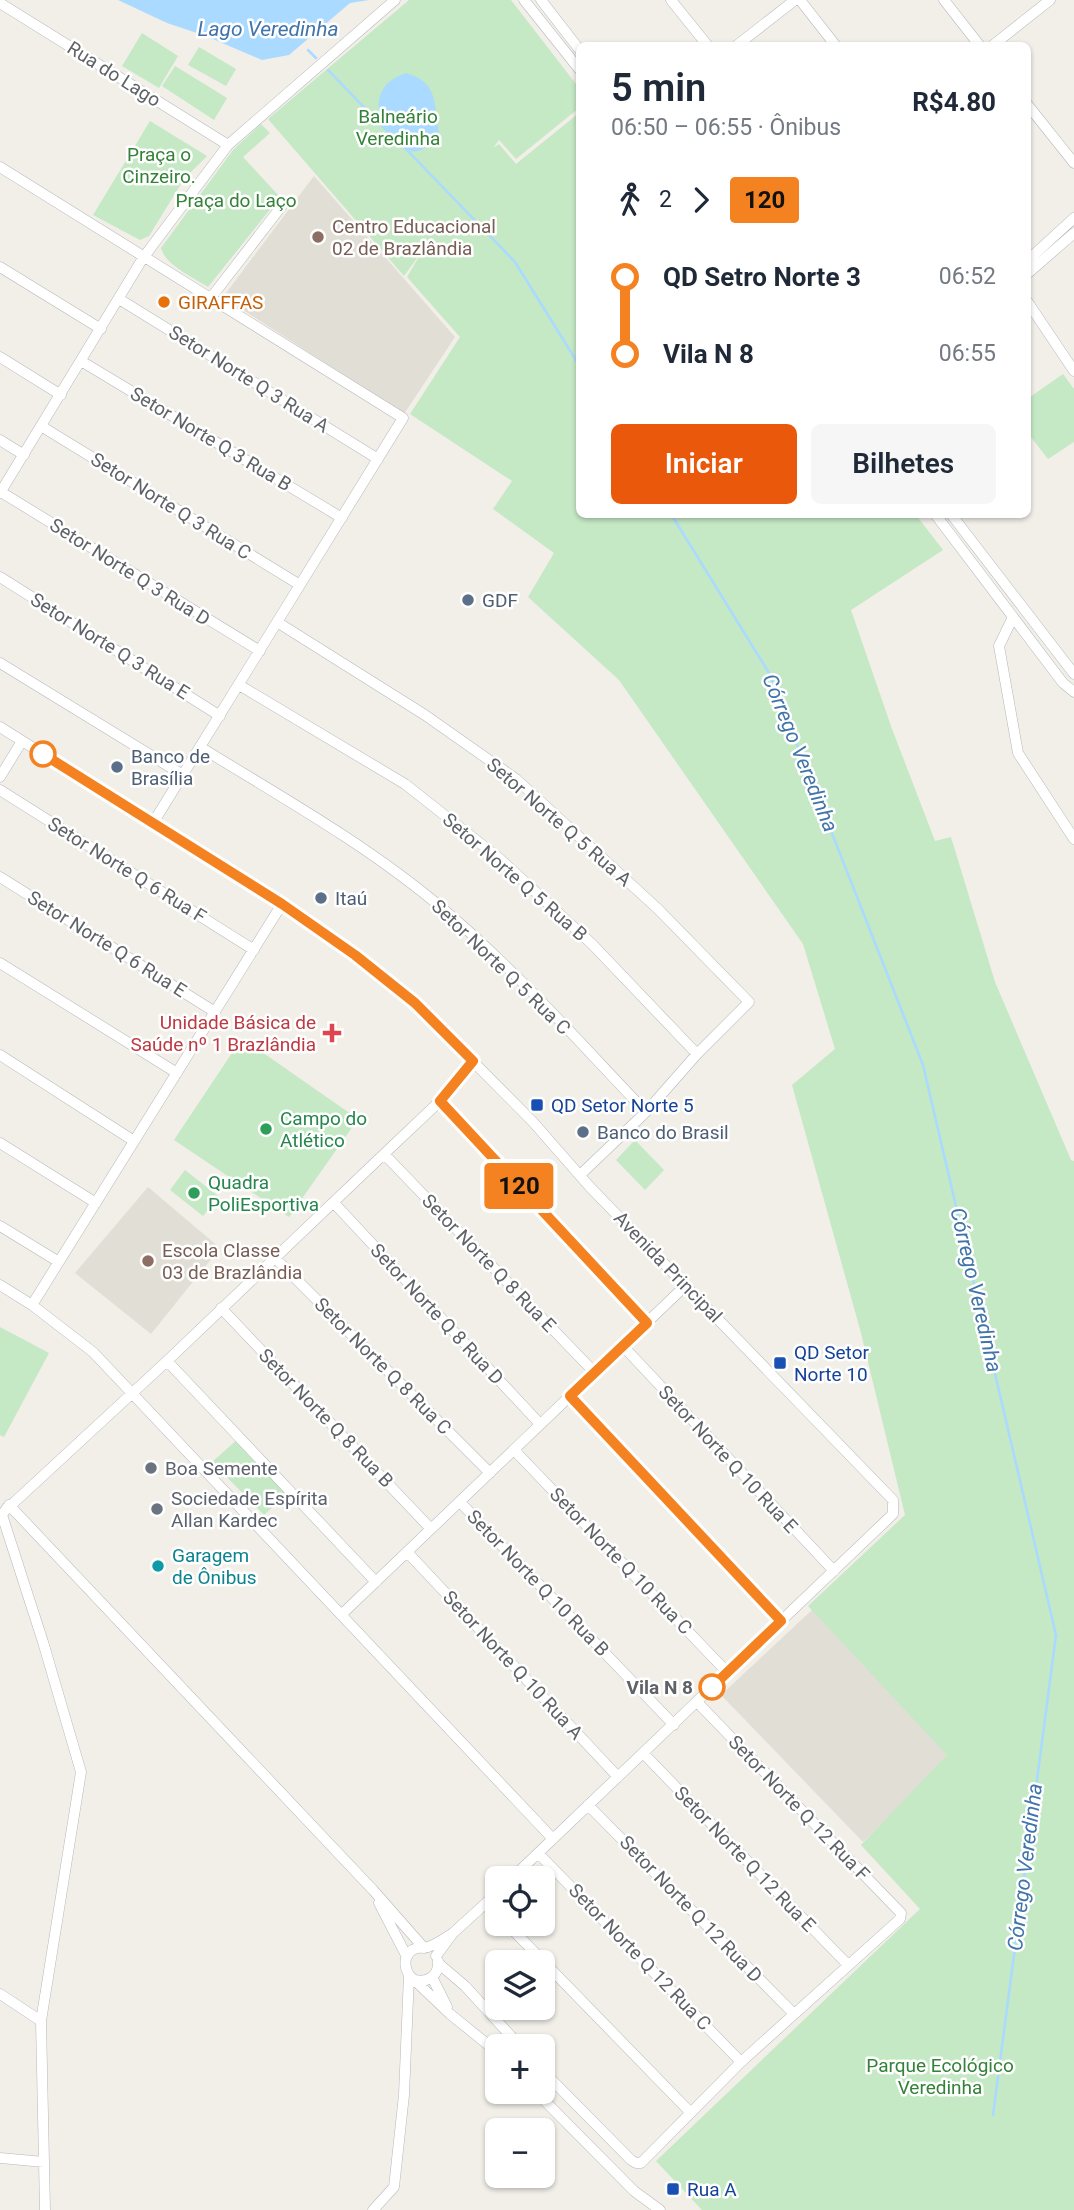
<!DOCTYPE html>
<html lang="pt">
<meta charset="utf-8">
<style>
:root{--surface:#fff;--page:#f6f6f7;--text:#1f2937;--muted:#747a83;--accent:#ea580c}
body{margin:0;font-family:Roboto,sans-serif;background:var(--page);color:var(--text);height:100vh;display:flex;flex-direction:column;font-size:26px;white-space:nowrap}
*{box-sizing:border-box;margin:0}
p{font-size:23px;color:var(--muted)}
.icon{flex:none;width:38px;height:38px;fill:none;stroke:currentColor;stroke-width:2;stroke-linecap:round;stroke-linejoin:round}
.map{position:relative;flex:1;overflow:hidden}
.drawer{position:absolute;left:576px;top:42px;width:455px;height:476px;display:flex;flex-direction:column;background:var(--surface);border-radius:10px;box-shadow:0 2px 5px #0004}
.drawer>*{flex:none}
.badge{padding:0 14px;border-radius:5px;font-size:24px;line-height:46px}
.fabs{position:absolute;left:485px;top:1866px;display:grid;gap:14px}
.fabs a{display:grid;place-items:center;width:70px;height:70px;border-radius:10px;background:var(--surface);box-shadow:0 2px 5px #0004;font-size:35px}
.map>.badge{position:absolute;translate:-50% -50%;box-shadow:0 0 0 4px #fff}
.legs{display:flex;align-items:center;gap:10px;height:77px;padding:0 35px;font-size:23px}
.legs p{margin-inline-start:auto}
.head{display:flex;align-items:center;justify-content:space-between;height:119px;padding:0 35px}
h1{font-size:38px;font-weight:600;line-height:52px}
.primary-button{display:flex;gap:14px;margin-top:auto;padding:14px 35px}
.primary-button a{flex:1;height:80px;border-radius:10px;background:var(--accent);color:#fff;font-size:28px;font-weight:600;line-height:80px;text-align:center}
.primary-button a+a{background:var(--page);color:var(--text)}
ul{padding:0 35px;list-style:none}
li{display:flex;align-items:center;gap:24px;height:77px;font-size:26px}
li i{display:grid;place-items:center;width:10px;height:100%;margin:0 9px;background:currentColor}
li i::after{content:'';width:18px;height:18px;margin:-9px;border:5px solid;border-radius:50%;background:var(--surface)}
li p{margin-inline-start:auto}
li:first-child i{background:linear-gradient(#0000 50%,currentColor 0)}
li:last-child i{background:linear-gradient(currentColor 50%,#0000 0)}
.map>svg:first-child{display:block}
</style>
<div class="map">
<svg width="1074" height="2210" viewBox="0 0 1074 2210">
<rect width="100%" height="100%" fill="#f1efe8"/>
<!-- education -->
<path fill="#e1ded6" d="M314 176 455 337 404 414 223 297Z
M148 1187 220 1248 151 1334 75 1273Z
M814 1608 953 1754 863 1842 721 1695Z"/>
<!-- green -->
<path fill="#c5e8c5" d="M409 0H511L579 88V108L516 159 499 140 493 148 499 144 516 164 579 113V514L916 515 943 550 851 610 892 729 935 841 951 837 995 982 1071 1160 1074 1161V2210H702L656 2161 920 1909 861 1845 947 1755 808 1606 905 1515 861 1333 792 1085 835 1049 803 944 619 680 528 597 554 553 493 509 512 481 410 414 460 337 407 277 423 250 404 276 268 119Z
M142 33 178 56 159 88 122 66Z
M199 47 236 69 226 86 188 65Z
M175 66 227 98 214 120 162 86Z
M150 121 207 156 184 179 149 236 140 240 93 215Z
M261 124 270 133 243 157 280 197 208 287C193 277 166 266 161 248L233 150Z
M1063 374 1074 389V442L1048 459 1027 432V399Z
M242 1038 358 1119 289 1217 174 1140Z
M635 1140 664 1170 645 1190 616 1160Z
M185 1170 218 1196 203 1216 170 1190Z
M0 1327 49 1353 4 1437 0 1435Z
M238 1439 288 1493 264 1515 212 1462Z"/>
<!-- water -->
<path fill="#aadaff" d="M118 0H369L350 3 289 55 262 60 206 36 167 23Z
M406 73C440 83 433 104 439 133 433 139 426 149 418 151 390 157 352 90 406 73Z"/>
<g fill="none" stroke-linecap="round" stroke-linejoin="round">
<!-- stream -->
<path stroke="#aadaff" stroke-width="2.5" d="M308 50 316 58
M328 70 385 129
M405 148 515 262 579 365
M671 514 769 673 923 1065 1056 1635 993 2115"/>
<defs>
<path id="minor" d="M524 0 579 69
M541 0 579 49
M671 0 708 46
M800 0 836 46
M944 0 980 46
M0 3 228 145
M736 46 795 0
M992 46 1050 0
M1027 104 1074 163
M0 167 403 418 153 823
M1027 261 1074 218
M0 267 101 329
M1027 274 1074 233
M119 299 378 459
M210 299 284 203
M1027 301 1074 371
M0 357 61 395
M81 361 342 518
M41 426 300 585
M0 440 24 455
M1 492 260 651
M0 493 143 258 228 145 395 0
M935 514 1063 683 1074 692
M951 514 1074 674
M0 577 220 716
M1013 617 999 646 1018 753 1074 839
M277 622 425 715 516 779 658 909 749 1002 697 1054 646 1112 580 1175
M0 663 183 775
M239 685 405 784 500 859 592 944 697 1054
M0 727 282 904 355 955 415 1003 533 1122 589 1186 893 1500V1514L512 1878
M200 747C283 798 369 846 443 909 516 970 580 1043 646 1112
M0 777 22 741
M0 790 254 950
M0 877 215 1012
M0 963 177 1073
M0 1055 134 1141
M440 1101 647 1323
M0 1143 96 1203
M384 1154 594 1372
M334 1203 540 1424
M0 1226 59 1262
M275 1258 490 1473
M0 1285 32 1305 93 1352 553 1839
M32 1305 282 904
M221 1308 431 1529
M623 1346 834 1571
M167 1361 376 1582
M570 1396 781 1621
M514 1450 727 1672
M460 1502 674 1725
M9 1505 2 1515 43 1642 81 1772 41 2021 45 2210
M9 1505 373 1890 424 1948
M7 1509 167 1361 384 1154 440 1101 473 1061
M408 1553 618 1777
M341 1615 685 1286
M643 1753 847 1964
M588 1805 793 2013
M538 1853 741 2062
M379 1903 407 1957
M486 1903 497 1914
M506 1923 690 2112
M453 1933C445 1938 437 1944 428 1947 422 1949 424 1947 417 1948 404 1952 403 1965 409 1975L450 2014 497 2052
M436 1956 453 1933 497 1893
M438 1963 465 1986 520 2046
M432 1977 447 2007
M415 1980C429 1983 439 1975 438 1961
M0 1994 41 2021
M542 2070 631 2160 636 2163H641L741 2062 900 1919 901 1913 897 1909 697 1702
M535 2091 634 2191 660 2210
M0 2158 44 2162
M373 2210 394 2187 404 2095 409 1975"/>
</defs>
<!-- minor casing -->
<use href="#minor" stroke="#b5b8bc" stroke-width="11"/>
<!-- minor -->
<use href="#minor" stroke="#fff" stroke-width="10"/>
</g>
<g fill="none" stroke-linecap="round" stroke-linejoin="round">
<defs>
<path id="line-1" d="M43 754 282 904 355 955 415 1003 473 1061 440 1101 647 1323 570 1396 781 1621 712 1687"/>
</defs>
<!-- line-1 casing -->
<use href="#line-1" stroke="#fff" stroke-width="16"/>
<!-- line-1 -->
<use href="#line-1" stroke="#f58220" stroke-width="10"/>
</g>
<!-- markers -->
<g fill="#8d6e63" stroke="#fff" stroke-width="2.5">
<circle cx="318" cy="237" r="7"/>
<circle cx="148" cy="1261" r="7"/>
</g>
<circle fill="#e8710a" stroke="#fff" stroke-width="2.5" cx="164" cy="302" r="7"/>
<g fill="#5c6f8a" stroke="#fff" stroke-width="2.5">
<circle cx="468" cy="600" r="7"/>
<circle cx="117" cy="767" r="7"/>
<circle cx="321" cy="898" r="7"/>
<circle cx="583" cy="1132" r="7"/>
</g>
<g fill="#fff" stroke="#f58220" stroke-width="3.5">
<circle cx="43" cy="754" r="12"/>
<circle cx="712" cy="1687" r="12"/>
</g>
<path fill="#e0444e" stroke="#fff" stroke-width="2.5" d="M328.5 1022.5h7v7h7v7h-7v7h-7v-7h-7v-7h7z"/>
<g fill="#1a4fb4" stroke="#fff" stroke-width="2.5">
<rect x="530" y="1098" width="14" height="14" rx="3.5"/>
<rect x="773" y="1356" width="14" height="14" rx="3.5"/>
<rect x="666" y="2182" width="14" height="14" rx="3.5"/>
</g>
<g fill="#2e9e5b" stroke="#fff" stroke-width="2.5">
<circle cx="266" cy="1129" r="7"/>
<circle cx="194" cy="1193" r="7"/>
</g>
<g fill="#6b7280" stroke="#fff" stroke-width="2.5">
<circle cx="151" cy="1468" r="7"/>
<circle cx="157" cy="1509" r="7"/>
</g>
<circle fill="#0f9aa8" stroke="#fff" stroke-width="2.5" cx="158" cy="1566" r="7"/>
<g text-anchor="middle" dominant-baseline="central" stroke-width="5" stroke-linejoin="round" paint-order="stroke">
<!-- street labels -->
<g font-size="19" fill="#5f6368" stroke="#fff">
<text transform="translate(114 74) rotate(32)">Rua do Lago</text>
<text transform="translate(249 379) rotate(32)">Setor Norte Q 3 Rua A</text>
<text transform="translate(211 439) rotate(31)">Setor Norte Q 3 Rua B</text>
<text transform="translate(171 506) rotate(32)">Setor Norte Q 3 Rua C</text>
<text transform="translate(130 572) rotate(32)">Setor Norte Q 3 Rua D</text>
<text transform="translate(110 646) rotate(32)">Setor Norte Q 3 Rua E</text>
<text transform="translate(559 822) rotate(41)">Setor Norte Q 5 Rua A</text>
<text transform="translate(127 870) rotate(32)">Setor Norte Q 6 Rua F</text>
<text transform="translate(515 877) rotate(41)">Setor Norte Q 5 Rua B</text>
<text transform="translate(107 944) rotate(32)">Setor Norte Q 6 Rua E</text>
<text transform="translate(501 967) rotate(44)">Setor Norte Q 5 Rua C</text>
<text transform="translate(489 1263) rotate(46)">Setor Norte Q 8 Rua E</text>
<text transform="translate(668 1267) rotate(46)">Avenida Principal</text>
<text transform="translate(437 1314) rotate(47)">Setor Norte Q 8 Rua D</text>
<text transform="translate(383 1366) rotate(45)">Setor Norte Q 8 Rua C</text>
<text transform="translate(326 1418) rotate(46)">Setor Norte Q 8 Rua B</text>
<text transform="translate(728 1459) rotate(47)">Setor Norte Q 10 Rua E</text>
<text transform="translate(621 1561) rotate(46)">Setor Norte Q 10 Rua C</text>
<text transform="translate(538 1583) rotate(46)">Setor Norte Q 10 Rua B</text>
<text transform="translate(513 1665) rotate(47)">Setor Norte Q 10 Rua A</text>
<text transform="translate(799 1808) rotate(46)">Setor Norte Q 12 Rua F</text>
<text transform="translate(745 1859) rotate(46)">Setor Norte Q 12 Rua E</text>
<text transform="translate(691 1909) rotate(46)">Setor Norte Q 12 Rua D</text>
<text transform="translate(640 1957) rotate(46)">Setor Norte Q 12 Rua C</text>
</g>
<!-- park labels -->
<g font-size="19" fill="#348238" stroke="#fff">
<text x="398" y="116">Balneário<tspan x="398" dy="22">Veredinha</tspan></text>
<text x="159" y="154">Praça o<tspan x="159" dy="22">Cinzeiro.</tspan></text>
<text x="236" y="200">Praça do Laço</text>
<text x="940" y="2065">Parque Ecológico<tspan x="940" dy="22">Veredinha</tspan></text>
</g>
<!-- education labels -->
<g font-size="19" fill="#785e54" stroke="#fff" text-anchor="start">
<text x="332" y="226">Centro Educacional<tspan x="332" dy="22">02 de Brazlândia</tspan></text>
<text x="162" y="1250">Escola Classe<tspan x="162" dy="22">03 de Brazlândia</tspan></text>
</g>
<!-- food labels -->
<g font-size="19" fill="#c56008" stroke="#fff" text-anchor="start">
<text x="178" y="302">GIRAFFAS</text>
</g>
<!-- service labels -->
<g font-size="19" fill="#4e5e75" stroke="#fff" text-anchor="start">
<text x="482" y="600">GDF</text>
<text x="131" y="756">Banco de<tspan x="131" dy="22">Brasília</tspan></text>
<text x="335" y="898">Itaú</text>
<text x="597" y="1132">Banco do Brasil</text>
</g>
<!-- health labels -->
<g font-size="19" fill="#be3a42" stroke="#fff" text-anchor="end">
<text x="316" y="1022">Unidade Básica de<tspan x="316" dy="22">Saúde nº 1 Brazlândia</tspan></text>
</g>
<!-- transit labels -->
<g font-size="19" fill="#164399" stroke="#fff" text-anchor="start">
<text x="551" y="1105">QD Setor Norte 5</text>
<text x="794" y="1352">QD Setor<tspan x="794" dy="22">Norte 10</tspan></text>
<text x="687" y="2189">Rua A</text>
</g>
<!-- leisure labels -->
<g font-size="19" fill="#27864d" stroke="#fff" text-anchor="start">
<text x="280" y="1118">Campo do<tspan x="280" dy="22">Atlético</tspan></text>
<text x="208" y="1182">Quadra<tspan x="208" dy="22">PoliEsportiva</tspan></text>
</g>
<!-- worship labels -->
<g font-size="19" fill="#5b616d" stroke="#fff" text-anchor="start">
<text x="165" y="1468">Boa Semente</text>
<text x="171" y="1498">Sociedade Espírita<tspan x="171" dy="22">Allan Kardec</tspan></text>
</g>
<!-- culture labels -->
<g font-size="19" fill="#0d838f" stroke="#fff" text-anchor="start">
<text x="172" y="1555">Garagem<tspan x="172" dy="22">de Ônibus</tspan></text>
</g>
<!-- stop labels -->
<g font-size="19" font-weight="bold" fill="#5f6368" stroke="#fff" text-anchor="end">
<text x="693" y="1687">Vila N 8</text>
</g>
<!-- water labels -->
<g font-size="21" font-style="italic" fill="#4174aa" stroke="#fff">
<text x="268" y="29">Lago Veredinha</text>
<text transform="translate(800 753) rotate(68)">Córrego Veredinha</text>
<text transform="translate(976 1290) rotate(77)">Córrego Veredinha</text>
<text transform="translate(1025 1867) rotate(-83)">Córrego Veredinha</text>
</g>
</g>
</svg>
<div class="fabs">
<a><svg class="icon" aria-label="locate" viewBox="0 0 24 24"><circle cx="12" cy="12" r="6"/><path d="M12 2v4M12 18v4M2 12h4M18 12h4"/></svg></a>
<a><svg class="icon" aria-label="layers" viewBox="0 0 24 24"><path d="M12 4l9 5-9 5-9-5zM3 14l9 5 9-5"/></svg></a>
<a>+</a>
<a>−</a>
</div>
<b class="badge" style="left:519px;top:1186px;background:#f58220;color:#111">120</b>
<section class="drawer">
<div class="head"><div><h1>5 min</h1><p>06:50 – 06:55 · Ônibus</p></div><b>R$4.80</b></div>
<div class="legs"><svg class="icon" aria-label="walk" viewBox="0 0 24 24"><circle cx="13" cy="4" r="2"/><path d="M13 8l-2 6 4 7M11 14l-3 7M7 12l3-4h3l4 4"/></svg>2<svg class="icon" aria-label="forward" viewBox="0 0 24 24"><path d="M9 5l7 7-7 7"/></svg><b class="badge" style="background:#f58220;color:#111">120</b></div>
<ul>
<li><i style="color:#f58220"></i><b>QD Setro Norte 3</b><p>06:52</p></li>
<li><i style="color:#f58220"></i><b>Vila N 8</b><p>06:55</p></li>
</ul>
<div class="primary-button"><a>Iniciar</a><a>Bilhetes</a></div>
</section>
</div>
